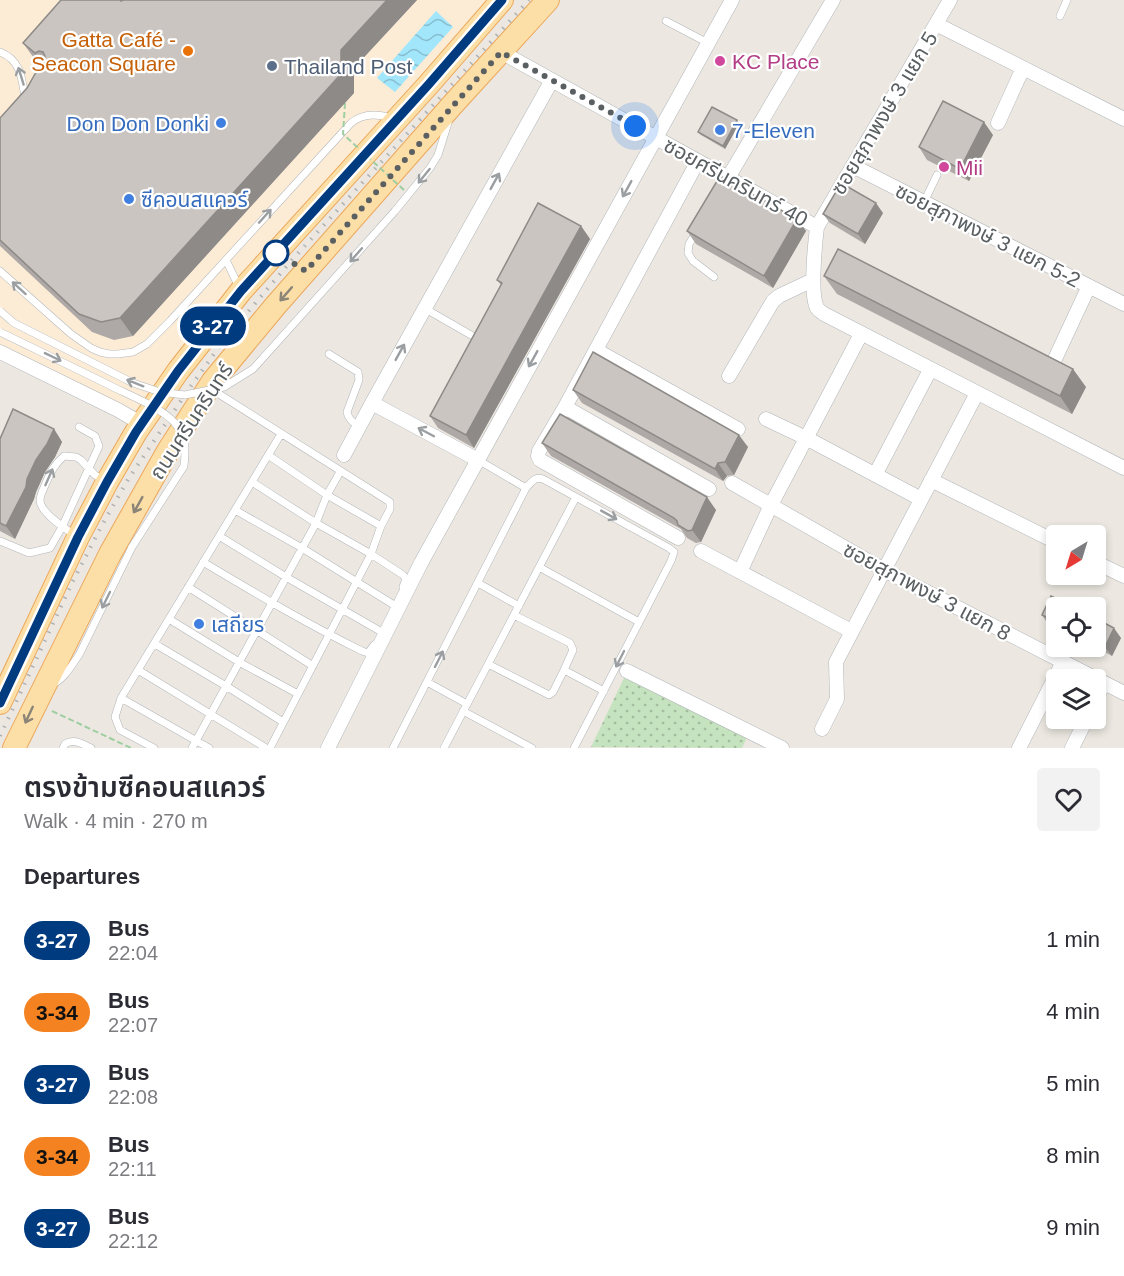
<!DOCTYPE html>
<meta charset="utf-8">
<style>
:root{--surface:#fff;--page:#f2f2f3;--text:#2b2b33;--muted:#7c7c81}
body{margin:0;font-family:Helvetica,"Noto Sans Thai",sans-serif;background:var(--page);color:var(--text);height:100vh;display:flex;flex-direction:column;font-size:22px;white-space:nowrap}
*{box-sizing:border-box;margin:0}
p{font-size:20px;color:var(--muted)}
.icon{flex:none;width:33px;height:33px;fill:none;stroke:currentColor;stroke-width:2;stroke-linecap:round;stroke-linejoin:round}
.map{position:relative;height:748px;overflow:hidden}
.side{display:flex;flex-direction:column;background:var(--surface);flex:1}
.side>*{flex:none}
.badge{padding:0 12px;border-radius:20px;font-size:21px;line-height:39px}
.needle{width:39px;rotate:218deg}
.tools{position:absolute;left:1046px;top:525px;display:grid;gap:12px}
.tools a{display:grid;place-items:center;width:60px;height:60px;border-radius:6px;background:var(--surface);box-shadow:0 3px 9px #0003;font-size:30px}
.you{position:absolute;width:30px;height:30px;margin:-15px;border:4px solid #fff;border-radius:50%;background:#1a73e8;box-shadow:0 0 0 9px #1a73e833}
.map>.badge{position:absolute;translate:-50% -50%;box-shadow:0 0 0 3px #fff}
h2{padding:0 24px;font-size:22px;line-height:54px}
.round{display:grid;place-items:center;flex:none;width:63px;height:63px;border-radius:6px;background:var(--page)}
.head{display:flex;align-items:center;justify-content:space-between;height:102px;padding:0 24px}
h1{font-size:28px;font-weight:600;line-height:45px}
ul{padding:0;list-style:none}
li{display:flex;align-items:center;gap:18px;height:72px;padding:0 24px}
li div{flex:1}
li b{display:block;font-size:22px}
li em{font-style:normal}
li .badge{min-width:66px;font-weight:700;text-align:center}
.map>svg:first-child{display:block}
</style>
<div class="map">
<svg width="1124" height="748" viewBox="0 0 1124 748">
<defs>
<pattern id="grass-dots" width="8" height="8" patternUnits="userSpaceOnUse" patternTransform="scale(1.5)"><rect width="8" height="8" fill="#c5e3be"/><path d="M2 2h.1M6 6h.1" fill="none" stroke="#a3bb9e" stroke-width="1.8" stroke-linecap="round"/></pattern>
<pattern id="water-waves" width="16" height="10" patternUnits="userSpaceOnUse" patternTransform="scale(1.5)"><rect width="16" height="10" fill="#a2e6fc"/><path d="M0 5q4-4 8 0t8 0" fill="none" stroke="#87becf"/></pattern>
</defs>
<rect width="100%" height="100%" fill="#ece8e1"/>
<!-- commercial -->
<path fill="#fcecd6" d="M0 0H493L137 411 0 345Z"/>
<!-- grass -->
<path fill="url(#grass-dots)" d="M625 676 747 737 742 748 591 747Z"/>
<!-- water -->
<path fill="url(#water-waves)" d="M436 11 453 27 395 92 377 78Z"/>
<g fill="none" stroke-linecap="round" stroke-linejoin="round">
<defs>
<path id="lane" d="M1060 16 1067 0
M666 21 708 43
M0 52C21 60 22 79 25 98
M924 202 937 175
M395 211 430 168 438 155 448 123
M697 231 689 244 688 253 693 261 714 277
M226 260 239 287
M0 271 71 334 91 348 100 352 109 354H118L133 352 147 344 170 321 351 123C363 113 376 113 391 118
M424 308 471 335
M329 354 358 372 359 380 347 412C348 419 353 422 359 427
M211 389 390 502V509L381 526 371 554 270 748
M268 455 327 495 381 526
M478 460 526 488
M252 482 316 523 371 554 403 575 406 579 403 587
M235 510 302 548 394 605
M76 536C66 529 40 513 40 500 40 495 44 488 46 483 51 471 55 464 64 456L76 457 81 460 95 475 105 481
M219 536 286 577 380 631
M0 541 29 553 50 548 62 527 99 446 95 436 79 427
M203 562C255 593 307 624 362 651L368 653 374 645
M539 567 639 622
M478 583 519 606
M188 587 313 666
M514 615 570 643 573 650 564 670 604 691
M169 619 239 662 298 694
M155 644 226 686 283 722
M488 664 549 695 553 692 564 670
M138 670 266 748
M427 682 467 704
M53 684C65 678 71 666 79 655L132 547
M121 698 209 748
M463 711 532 748
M63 748 65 744C74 738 82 744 91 748
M154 748 120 730 115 717 121 698 281 434
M192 748 316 523 327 495 340 472
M393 748 526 488C532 482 535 476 543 479L669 548 674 552 671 561 574 748
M444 748 576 497"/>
<path id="street" d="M936 24 1124 119
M501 52 817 227C815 244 810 294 817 308 819 311 822 312 824 314L1124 468
M998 123 1023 68
M853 166 1124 304
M728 178 833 0
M817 227 950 0
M596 350 738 429
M0 352 118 410 142 424
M1054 361 1089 286
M729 376 773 301 779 296 813 280
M372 403 478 460
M565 407 709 489
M766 419 806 438 921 499
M344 455 372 403 552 80
M875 475 930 370
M931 480 1056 542
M732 483 884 570 1124 693
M678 538 540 460 538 456 539 451 565 407 698 161
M701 551 851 631
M1095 562 1124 576
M740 572 771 505 861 334
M627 671 782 748
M1095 701 1104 683
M822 729 837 699 836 662 977 393
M328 748 421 563 732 0
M1019 748 1063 662
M1072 748 1087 718"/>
<path id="primary" d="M0 703 78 537 107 482 136 432 178 371 241 291 429 84 502 0
M14 748 110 554 168 451 213 381 276 305 454 103 548 0"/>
</defs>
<!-- lane casing -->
<use href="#lane" stroke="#b2b5b9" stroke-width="8"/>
<!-- street casing -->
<use href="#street" stroke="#b2b5b9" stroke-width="15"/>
<!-- primary casing -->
<use href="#primary" stroke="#eca75b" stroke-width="24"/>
<!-- path -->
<path stroke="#9ecea1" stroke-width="2" stroke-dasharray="6 3" stroke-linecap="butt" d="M52 711 131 748"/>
<!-- lane -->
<use href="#lane" stroke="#fff" stroke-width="7"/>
<!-- street -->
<use href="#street" stroke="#fff" stroke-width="14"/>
<!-- primary -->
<use href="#primary" stroke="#fcdea7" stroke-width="22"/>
<!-- rail -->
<path stroke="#b0b1b2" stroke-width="4" stroke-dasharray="1.5 8" stroke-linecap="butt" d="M0 736 73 581 102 525 129 478 191 386 224 340 292 260 529 0"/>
<defs>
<path id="lane-bridge" d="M0 311 14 323 133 383 160 392 185 395 224 387 253 369 395 211
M0 332C39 351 79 370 117 389 134 397 162 409 174 422 186 436 186 449 184 466L132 547"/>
</defs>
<!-- lane-bridge casing -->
<use href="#lane-bridge" stroke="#b2b5b9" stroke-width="8" stroke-linecap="butt"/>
<!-- path-bridge -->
<path stroke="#9ecea1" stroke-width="2" stroke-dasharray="6 3" stroke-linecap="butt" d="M345 103 343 134 404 190"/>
<!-- lane-bridge -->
<use href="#lane-bridge" stroke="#fff" stroke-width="7"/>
</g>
<!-- wall -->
<path fill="#aea9a6" d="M123 0H417L354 68V93L133 336 114 340 92 332 0 246V118L27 88 42 66 36 61 23 43 121 1Z
M737 120 739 124 725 149 701 135 698 132Z
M993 135 969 181 927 160 919 147Z
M883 213 865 244 830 223 823 214Z
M797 219 806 231 773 288 696 244 687 231Z
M581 226 590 239 474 448 438 428 430 416 501 285 497 280Z
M824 276 1086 387 1072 414 837 294Z
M573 390 748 447 734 475 727 476 723 481 582 403Z
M54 429 62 442 55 457 45 472 36 492 34 499 15 539 0 531V439Z
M542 443 716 510 701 542 696 543 687 538 681 529 551 456Z
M1056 608V628L1048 624 1042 615Z
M1095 618 1121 638 1112 656 1093 646H1095Z"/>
<!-- shaded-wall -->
<path fill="#8d8a87" d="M387 0H417L354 68V93L133 336 120 318 341 50Z
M737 120 739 124 725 149 723 146Z
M984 122 993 135 969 181 960 169Z
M876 203 883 213 865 244 858 234Z
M797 219 806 231 773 288 764 276Z
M581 226 590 239 474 448 466 435Z
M1073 369 1086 387 1072 414 1060 396Z
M54 429 62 442 55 457 45 472 36 492 34 499 15 539 6 526 36 460Z
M739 435 748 447 734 475 725 462Z
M718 463 727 476 723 481 715 469Z
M707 497 716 510 701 542 692 530Z
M1114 628 1121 638 1112 656 1105 647Z"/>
<!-- building -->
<path fill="#cac5c1" stroke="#8d8a87" stroke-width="1.5" d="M61 0H120L121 1 123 0H387L341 50V74L120 318 101 322 79 314 0 240V118L27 88 35 74 45 62 44 61 45 56 43 52 39 51 35 53 23 43Z
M943 101 984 122 960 169 919 147Z
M712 107 737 120 723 146 698 132Z
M720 176 797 219 764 276 687 231Z
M841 183 876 203 858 234 823 214Z
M538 203 581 226 466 435 430 416 502 283 497 280Z
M838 249 1073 369 1060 396 824 276Z
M593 352 739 435 725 462 718 463 715 469 573 390Z
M13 409 54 429 47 444 36 460 27 479 26 487 6 526 0 523V439Z
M560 414 707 497 692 530 688 531 678 525 677 521 674 518 542 443Z
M1051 596 1073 608H1056V622L1042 615Z
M1095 618 1114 628 1105 647 1095 642Z"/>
<!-- one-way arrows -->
<defs><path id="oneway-shaft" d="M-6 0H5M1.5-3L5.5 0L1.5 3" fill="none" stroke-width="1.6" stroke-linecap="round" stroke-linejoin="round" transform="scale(1.5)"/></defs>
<g stroke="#9c9fa1">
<use href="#oneway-shaft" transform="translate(21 76) rotate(-107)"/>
<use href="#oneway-shaft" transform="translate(424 176) rotate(129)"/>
<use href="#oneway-shaft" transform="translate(495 181) rotate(-61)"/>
<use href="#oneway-shaft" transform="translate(627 189) rotate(119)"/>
<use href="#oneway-shaft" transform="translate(265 216) rotate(-48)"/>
<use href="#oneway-shaft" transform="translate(356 255) rotate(131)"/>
<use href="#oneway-shaft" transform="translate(19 288) rotate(-138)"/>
<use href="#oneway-shaft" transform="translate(400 352) rotate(-61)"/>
<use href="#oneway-shaft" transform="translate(53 357) rotate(26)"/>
<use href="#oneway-shaft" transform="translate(533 359) rotate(119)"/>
<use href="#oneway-shaft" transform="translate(135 383) rotate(-158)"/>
<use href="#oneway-shaft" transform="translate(426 432) rotate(-152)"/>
<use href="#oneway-shaft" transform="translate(49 477) rotate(-66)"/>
<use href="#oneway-shaft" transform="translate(609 515) rotate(29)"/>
<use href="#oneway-shaft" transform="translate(106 600) rotate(116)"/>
<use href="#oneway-shaft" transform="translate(439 659) rotate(-63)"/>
<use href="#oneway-shaft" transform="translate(620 659) rotate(117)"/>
</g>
<g stroke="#8b8577">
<use href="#oneway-shaft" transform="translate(286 294) rotate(131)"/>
<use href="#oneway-shaft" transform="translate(138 505) rotate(119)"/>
<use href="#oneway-shaft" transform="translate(29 715) rotate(115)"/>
</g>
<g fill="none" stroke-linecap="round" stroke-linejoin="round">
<defs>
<path id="line" d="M0 703 78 537 107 482 136 432 178 371 241 291 429 84 502 0"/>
</defs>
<!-- line casing -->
<use href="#line" stroke="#fff" stroke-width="14"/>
<!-- line -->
<use href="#line" stroke="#003b80" stroke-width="9"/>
<!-- walk -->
<path stroke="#5a5f62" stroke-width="6" stroke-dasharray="0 10.8" d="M276 253 306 271 501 52 635 126"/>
</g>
<!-- markers -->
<circle fill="#e8710a" stroke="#fff" stroke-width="2" cx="188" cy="51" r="6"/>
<g fill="#d1479c" stroke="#fff" stroke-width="2">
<circle cx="720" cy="61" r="6"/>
<circle cx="944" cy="167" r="6"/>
</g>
<circle fill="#5c6f8a" stroke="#fff" stroke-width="2" cx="272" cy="66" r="6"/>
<g fill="#3f7fe0" stroke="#fff" stroke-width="2">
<circle cx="221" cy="123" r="6"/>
<circle cx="720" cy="130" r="6"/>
<circle cx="129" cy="199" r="6"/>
<circle cx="199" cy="624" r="6"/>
</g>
<circle fill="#fff" stroke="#003b80" stroke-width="3" cx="276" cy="253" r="12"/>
<g text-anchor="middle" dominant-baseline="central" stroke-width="4.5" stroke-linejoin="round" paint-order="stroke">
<!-- food labels -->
<g font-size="21" fill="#c56008" stroke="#fff" text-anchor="end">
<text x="176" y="39">Gatta Café -<tspan x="176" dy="24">Seacon Square</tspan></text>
</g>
<!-- hotel labels -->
<g font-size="21" fill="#b23c85" stroke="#fff" text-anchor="start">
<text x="732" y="61">KC Place</text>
<text x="956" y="167">Mii</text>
</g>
<!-- service labels -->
<g font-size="21" fill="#4e5e75" stroke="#fff" text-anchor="start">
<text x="284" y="66">Thailand Post</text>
</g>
<!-- street labels -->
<g font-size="21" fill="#5a5f62" stroke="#fff">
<text transform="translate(884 113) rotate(-59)">ซอยสุภาพงษ์ 3 แยก 5</text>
<text transform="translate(736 182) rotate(29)">ซอยศรีนครินทร์ 40</text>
<text transform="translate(988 235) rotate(27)">ซอยสุภาพงษ์ 3 แยก 5-2</text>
<text transform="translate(191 421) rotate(-57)">ถนนศรีนครินทร์</text>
<text transform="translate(927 591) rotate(28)">ซอยสุภาพงษ์ 3 แยก 8</text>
</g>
<!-- shop labels -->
<g font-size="21" fill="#366cbe" stroke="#fff" text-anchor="start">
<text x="209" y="123" text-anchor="end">Don Don Donki</text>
<text x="732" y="130">7-Eleven</text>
<text x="141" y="199">ซีคอนสแควร์</text>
<text x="211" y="624">เสถียร</text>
</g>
</g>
</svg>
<div class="tools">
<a><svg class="needle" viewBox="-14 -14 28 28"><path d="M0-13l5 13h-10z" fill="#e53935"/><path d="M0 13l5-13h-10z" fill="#7c7c81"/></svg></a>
<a><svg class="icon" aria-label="locate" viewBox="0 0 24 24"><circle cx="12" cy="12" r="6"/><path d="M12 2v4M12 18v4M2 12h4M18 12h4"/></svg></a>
<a><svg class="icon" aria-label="layers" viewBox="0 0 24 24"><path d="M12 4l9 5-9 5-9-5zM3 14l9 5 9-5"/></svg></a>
</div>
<div class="you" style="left:635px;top:126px"></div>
<b class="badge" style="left:213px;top:326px;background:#003b80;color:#fff">3-27</b>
</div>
<section class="side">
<div class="head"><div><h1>ตรงข้ามซีคอนสแควร์</h1><p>Walk · 4 min · 270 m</p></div><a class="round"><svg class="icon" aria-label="heart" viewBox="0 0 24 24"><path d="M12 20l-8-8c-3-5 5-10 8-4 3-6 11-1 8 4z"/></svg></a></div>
<h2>Departures</h2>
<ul>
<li><span class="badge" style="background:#003b80;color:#fff">3-27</span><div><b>Bus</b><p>22:04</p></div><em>1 min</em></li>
<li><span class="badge" style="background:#f58220;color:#111">3-34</span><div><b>Bus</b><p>22:07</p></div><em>4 min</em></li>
<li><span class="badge" style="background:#003b80;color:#fff">3-27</span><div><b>Bus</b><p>22:08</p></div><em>5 min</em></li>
<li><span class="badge" style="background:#f58220;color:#111">3-34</span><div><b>Bus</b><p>22:11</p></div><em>8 min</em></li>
<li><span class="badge" style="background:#003b80;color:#fff">3-27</span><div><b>Bus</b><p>22:12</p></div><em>9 min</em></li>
</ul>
</section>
